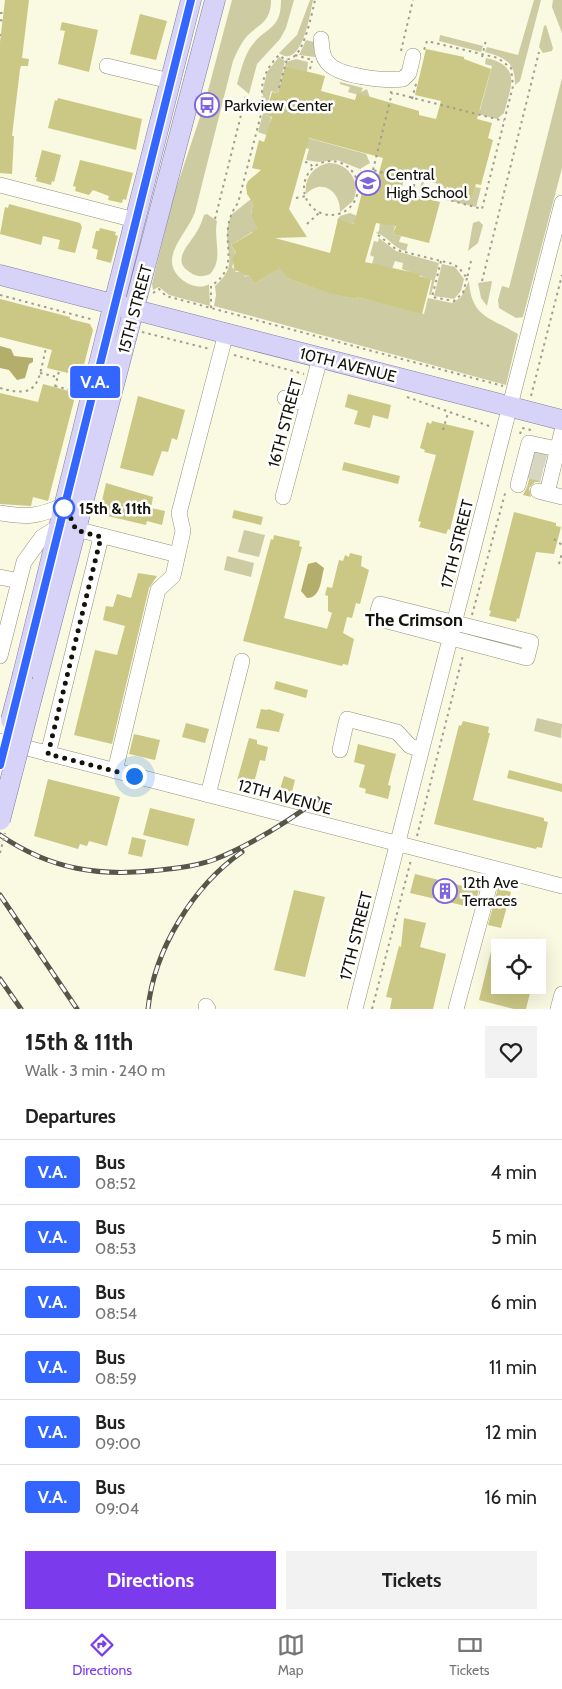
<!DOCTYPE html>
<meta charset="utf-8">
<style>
:root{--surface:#fff;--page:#f2f2f2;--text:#222;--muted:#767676;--line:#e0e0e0;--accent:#7c3aed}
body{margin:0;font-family:Cabin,sans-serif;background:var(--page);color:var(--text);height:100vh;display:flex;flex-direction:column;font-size:19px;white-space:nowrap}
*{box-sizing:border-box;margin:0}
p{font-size:16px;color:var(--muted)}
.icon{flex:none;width:28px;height:28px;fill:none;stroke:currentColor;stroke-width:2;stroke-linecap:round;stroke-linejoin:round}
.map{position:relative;height:1009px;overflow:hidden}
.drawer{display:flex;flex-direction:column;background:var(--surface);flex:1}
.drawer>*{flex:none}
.badge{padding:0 10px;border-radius:4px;font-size:18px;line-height:32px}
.tools{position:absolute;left:491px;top:939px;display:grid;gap:10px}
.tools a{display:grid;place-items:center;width:55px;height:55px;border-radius:0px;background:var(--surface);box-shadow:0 5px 20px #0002;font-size:25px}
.you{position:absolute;width:25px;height:25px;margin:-12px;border:4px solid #fff;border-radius:50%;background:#1a73e8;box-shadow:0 0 0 8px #1a73e833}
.map>.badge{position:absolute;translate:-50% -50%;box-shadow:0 0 0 2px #fff}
h2{padding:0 25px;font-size:19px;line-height:45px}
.round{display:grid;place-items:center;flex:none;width:52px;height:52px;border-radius:0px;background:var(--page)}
.head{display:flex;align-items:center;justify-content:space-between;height:85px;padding:0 25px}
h1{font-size:24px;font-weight:700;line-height:38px}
.action{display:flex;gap:10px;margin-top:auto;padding:10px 25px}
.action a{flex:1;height:58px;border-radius:0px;background:var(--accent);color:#fff;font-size:20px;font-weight:700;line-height:58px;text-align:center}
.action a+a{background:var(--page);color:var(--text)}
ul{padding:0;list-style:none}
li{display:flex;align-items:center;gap:15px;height:65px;padding:0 25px;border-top:1px solid var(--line)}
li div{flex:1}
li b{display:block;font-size:19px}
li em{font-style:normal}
li .badge{min-width:55px;font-weight:700;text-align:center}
.dock{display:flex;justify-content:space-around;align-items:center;height:70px;border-top:1px solid var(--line);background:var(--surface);font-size:14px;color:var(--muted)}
.dock a{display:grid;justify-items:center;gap:2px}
.dock .current{color:var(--accent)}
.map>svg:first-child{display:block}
</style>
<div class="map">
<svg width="562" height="1009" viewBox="0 0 562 1009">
<rect width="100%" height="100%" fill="#faf9e2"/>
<!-- green -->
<path fill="#cdcba2" d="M232 0H271C271 25 256 24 244 40 239 47 236 54 233 61L195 212C186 237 153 261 187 283 194 287 203 288 209 284L210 306 169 295 159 287 153 290 152 284 173 198 205 102Z
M281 0H294L286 28 280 39 257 64 249 94 237 84C241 71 244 55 253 44 267 26 281 30 281 0Z
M310 0H313C310 14 302 70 279 53L297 35Z
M534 0H541L520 81 515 85C515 62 506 58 485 52L487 47 518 55Z
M553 0H562V33L552 7Z
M546 25 553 48 552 51 543 53 539 47 544 26Z
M440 35 483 46 481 52 439 41Z
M306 40 314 42 315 57 299 55Z
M279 57 285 61 278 93 271 91 265 115 271 117 269 136 258 132 266 102 262 93 267 72Z
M486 58C522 66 511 86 504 113L497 119 470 112 472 109 480 110 492 66 485 64Z
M296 59 308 62 307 72 285 66 286 62Z
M562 78V168L523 317 516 318 499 308 498 300 502 286 509 288Z
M340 82 363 88 361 92 367 89 370 98 348 92 350 87 340 84Z
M297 135 366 154 370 163 360 169 337 160 318 162 306 160 309 149 295 145Z
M329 163C349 163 362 183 353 201L340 212C341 193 323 177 306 194 304 179 313 166 329 163Z
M422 180H424L423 188 441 193 444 185 447 186 444 199 419 192Z
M475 187 481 188 476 207 447 200 448 197 455 199 456 195 472 199Z
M251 199 253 203 251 214 262 236 258 241 252 232 231 245 236 254 233 256 235 259 232 267 236 272H243L245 277 249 275 254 284 275 271 270 262 275 259 289 279 332 294 356 299V297L424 314 428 298 452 303 461 297 469 281C471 318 492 318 518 334L506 385 214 306 216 295 215 286C236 267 228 259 227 235 227 228 229 222 231 215Z
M350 213 357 216 355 224 337 220 340 216Z
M207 214 217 221C213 240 224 259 210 274 203 277 197 277 191 273 170 261 189 245 196 233 200 227 202 221 204 215Z
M479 221 483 225 478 243 468 251 473 223Z
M380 222 395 226 393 234 401 236 399 242 408 244 406 251C394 249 388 236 376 233L379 231Z
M379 238 396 251 439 263 431 295H429L432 280 402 269 403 263 395 261 392 269 372 264 374 257 370 255 374 241 378 242Z
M442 264 455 267 464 279 461 291 454 299 434 296Z
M491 281 492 282 487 306 481 298 478 283Z
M244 530 265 535 259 557 238 552Z
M227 556 254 563 251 577 224 570Z
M537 718 562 724 561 738 534 731Z"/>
<!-- water -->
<path fill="#b3ae6c" d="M0 346 11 349 14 356 33 358V362L29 364 25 378 17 380 9 370 0 368Z
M316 562 324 568C321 579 321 598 307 598L301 591 308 564Z"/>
<!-- building -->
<path fill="#cbc784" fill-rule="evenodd" d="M5 0H29L22 58 29 59 28 66H21L20 69 12 136H14L12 174 0 173V42Z
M140 14 167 21 156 60 130 54Z
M62 22 98 30 89 72 58 64 65 31 60 30Z
M426 49 464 57V59L491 69 477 119 492 123 488 138 493 140 481 185 476 184 472 199 447 193 448 187 405 174 401 192 440 202 429 243 393 234 396 226 376 223 365 262 420 274 419 276 431 279 422 314 356 297V299L331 294 289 279 280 268 254 284 249 275 245 276 243 273 234 270 233 256 236 253 231 245 258 229 251 215 253 203 247 194 246 186 248 181 261 170 252 168 259 140 264 142 272 117 265 115 272 92 278 93 285 66 325 76 321 91 355 100 357 93 419 111V115L436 119 441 101 415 95ZM309 138 383 158 377 180 366 177 354 224 338 219 330 253 275 238 307 237 289 209Z
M58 98 142 119 136 150 48 128 55 100 57 101Z
M42 150 61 155 54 182 52 181 51 185 36 181 37 177H35Z
M80 160 133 173 126 200 123 199 122 203 108 200 109 196 93 190 89 195 75 191 76 187 73 186Z
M9 204 80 223 82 227 75 253 58 249 60 240 43 236 41 245 0 234 5 207 8 208Z
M100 228 116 232 115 235 118 236 111 263 96 259 98 250 92 248 96 231H99Z
M0 299 70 317V319L90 324 93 330 81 376 47 368 52 350 0 337Z
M43 384 76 393 48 501 33 497 31 506 0 504V393L38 402Z
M348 394 391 405 388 419 373 415 370 428 354 424 358 411 345 407Z
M138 396 185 410 177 440 172 438 168 452 162 451 153 476 120 468Z
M432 421 474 431 450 530 448 529 446 534 419 527 421 522 418 521 436 455 424 452 425 450 420 448 427 422 431 424Z
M536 454 546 456 540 482H535L529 488 531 497 523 495 527 487Z
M344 462 400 476 398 484 342 470Z
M106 483 153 497 151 508 165 511 162 525 147 521 146 525 99 514Z
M234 510 263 517 261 525 232 518Z
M514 512 556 523V526L561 527 554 554 536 552 519 619 517 618 516 622 489 616 491 611 489 610Z
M274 535 300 541 299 546 302 547 284 618 324 628 327 629 332 613 328 611V596L325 595 327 587 332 588 339 560 343 561 345 555 349 557 350 553 362 556 361 566 369 570 360 604 356 603 352 618 347 617 343 633 354 639 348 665 343 664 342 666 243 641 271 539 273 540Z
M138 573 157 576 149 588 112 744 74 735 95 650 117 655 125 626 103 620 106 606 113 607 117 594 131 598Z
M276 681 308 690 306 698 274 689Z
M261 709 267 710 268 709 284 714 279 732 256 728Z
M463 721 489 727 488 733H490L473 800 544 818V821L548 822 542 848 537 847 536 849 434 824 459 725 461 726Z
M186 723 209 729 205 743 182 737Z
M134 734 160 740 155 760 129 754Z
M249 738 257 740V744L268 747 265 761 260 760 255 779H252L251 785 237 781Z
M358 744 396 754 388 785 391 786 388 799 365 793 366 789 359 787 365 765 354 762Z
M509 770 562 784V792L507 778Z
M284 776 295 780 292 792 280 789Z
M48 779 120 797 107 846 89 841 87 846 80 844 78 849 34 836Z
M150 808 195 819 188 846 143 835Z
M132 837 146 840 142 857 128 854Z
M415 874 479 890 474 908 410 893Z
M498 888 511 892 501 928 488 925Z
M294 890 325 897 305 977 274 970Z
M404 918 426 923 420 947 446 954 433 1009H390L392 998 386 997 399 946 401 947Z
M492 947 500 949V985H532L526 1009H514L479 1000Z"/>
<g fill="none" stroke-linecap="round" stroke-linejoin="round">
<!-- minor-tunnel -->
<path stroke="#d7d6c2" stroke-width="15" stroke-dasharray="15 8" stroke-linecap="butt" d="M533 457 546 460
M529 471 542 474"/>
<defs>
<path id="minor" d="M321 39C322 46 321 55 327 62 338 77 386 81 403 79L409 73 413 56
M107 66 170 81
M0 185 135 220
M285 398 308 404
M518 485 529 443 557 449
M538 491 562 497
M547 493 562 431
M283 497 320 358
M0 513C28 518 39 516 65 505
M76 529 178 555
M0 577 19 581
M380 604 531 642 527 658 376 618Z
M0 656 24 562 42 537 60 526
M0 741 562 886
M340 750 347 719 397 732 410 746 421 750
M48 754 101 537
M115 771 158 590 173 576 183 531 179 513 226 333
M208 795 242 661
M206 1006 208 1009
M355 1009 562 203
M456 1009 494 869
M558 1009 562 994"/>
<path id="major" d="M0 275 562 420
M23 674 114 303 191 0
M34 689 215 0"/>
</defs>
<!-- minor casing -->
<use href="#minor" stroke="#91907b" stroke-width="16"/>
<!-- major casing -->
<use href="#major" stroke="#817da2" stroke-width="21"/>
<!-- path -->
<path stroke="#a09f8e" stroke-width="2" stroke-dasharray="2.5 4" stroke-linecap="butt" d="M0 13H4
M0 20 3 21
M0 35H1
M401 51 413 0
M295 55 312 60
M482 57 486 40
M310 69 312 61
M279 88 287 59
M390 92 504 121
M412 99 416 84
M304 188a27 27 0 1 1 54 0a27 27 0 1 1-54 0Z
M305 162 310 163 313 168
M373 170 392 93
M357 179 373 170 415 181 413 190 482 209 513 86 511 68 498 58 427 41 424 50
M296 198 306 196
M215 219 246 95
M307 224 319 213
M378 235 397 250 453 264 459 268 467 278 471 261
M441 261 432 297 454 301 463 293 467 278
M482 281 539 52
M153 293 159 289 166 296 503 386
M0 295 94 320
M211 308V286C246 263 213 236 238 203L264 103C258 85 266 68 279 55 301 76 312 12 315 0
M142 332 210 349
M234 355 304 374
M40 373 57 377
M55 386 78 392
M55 387 59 371
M0 388C40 400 38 381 46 348
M531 396 562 275
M407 397 492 427
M443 430 448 413
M520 434 522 428 531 430
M554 539 562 545
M559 564 562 553
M472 615 506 490
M417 836 463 655
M372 1009 411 860"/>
<!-- minor -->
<use href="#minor" stroke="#fff" stroke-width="15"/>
<!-- major -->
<use href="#major" stroke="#d7d3f8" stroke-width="20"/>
<defs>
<path id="rail" d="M0 835C51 870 100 877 160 870 178 868 196 866 213 860 251 845 286 823 318 799
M0 895 77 1009
M0 979 21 1009
M148 1009C154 950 193 886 242 852"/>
</defs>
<!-- rail casing -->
<use href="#rail" stroke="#57564a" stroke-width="5"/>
<!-- rail -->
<use href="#rail" stroke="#fff" stroke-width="3" stroke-dasharray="9" stroke-linecap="butt"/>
<defs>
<path id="major-bridge" d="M11 720 23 674
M0 820 34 689"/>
</defs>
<!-- major-bridge casing -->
<use href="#major-bridge" stroke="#817da2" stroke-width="21" stroke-linecap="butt"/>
<!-- path-bridge -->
<path stroke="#a09f8e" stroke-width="2" stroke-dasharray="2.5 4" stroke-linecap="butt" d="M0 853 5 833"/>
<!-- major-bridge -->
<use href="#major-bridge" stroke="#d7d3f8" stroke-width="20"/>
</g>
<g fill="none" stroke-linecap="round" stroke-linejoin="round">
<defs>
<path id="line" d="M0 765 191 0"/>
</defs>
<!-- line casing -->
<use href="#line" stroke="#fff" stroke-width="11"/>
<!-- line -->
<use href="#line" stroke="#36f" stroke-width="8"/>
<!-- walk -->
<path stroke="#13120b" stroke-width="5" stroke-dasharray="0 9" d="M64 508 65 505 76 530 101 537 48 754 134 776"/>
</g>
<!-- icons -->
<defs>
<symbol id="bus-ring" viewBox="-11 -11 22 22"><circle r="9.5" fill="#fff" stroke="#7e65e0" stroke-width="1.5"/><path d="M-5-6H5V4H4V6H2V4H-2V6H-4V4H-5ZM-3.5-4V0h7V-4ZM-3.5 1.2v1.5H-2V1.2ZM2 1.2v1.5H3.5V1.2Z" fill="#7e65e0"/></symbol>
<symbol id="school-ring" viewBox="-11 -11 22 22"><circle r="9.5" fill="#fff" stroke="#7e65e0" stroke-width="1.5"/><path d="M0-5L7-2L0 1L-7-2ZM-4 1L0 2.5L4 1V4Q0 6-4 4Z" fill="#7e65e0"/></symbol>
<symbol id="building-ring" viewBox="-11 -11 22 22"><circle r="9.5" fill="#fff" stroke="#7e65e0" stroke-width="1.5"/><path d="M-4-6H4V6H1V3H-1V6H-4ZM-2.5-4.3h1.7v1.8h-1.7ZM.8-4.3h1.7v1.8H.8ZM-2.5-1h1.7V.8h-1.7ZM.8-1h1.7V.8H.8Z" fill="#7e65e0"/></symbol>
</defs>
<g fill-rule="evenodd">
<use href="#bus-ring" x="193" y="91" width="28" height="28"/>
<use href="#school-ring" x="354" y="169" width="28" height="28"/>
<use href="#building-ring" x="431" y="877" width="28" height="28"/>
</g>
<!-- markers -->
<circle fill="#fff" stroke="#36f" stroke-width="2.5" cx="64" cy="508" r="10"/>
<g text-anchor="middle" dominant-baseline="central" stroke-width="5" stroke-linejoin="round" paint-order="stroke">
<!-- poi labels -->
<g font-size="16" fill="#13120b" stroke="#fff" text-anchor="start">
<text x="224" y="105">Parkview Center</text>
<text x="386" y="174">Central<tspan x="386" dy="18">High School</tspan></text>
<text x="462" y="882">12th Ave<tspan x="462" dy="18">Terraces</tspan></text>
</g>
<!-- street labels -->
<g font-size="16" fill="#13120b" stroke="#fff">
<text transform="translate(135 309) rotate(-75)">15TH STREET</text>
<text transform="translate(348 365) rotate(14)">10TH AVENUE</text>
<text transform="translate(285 423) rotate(-75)">16TH STREET</text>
<text transform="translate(457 544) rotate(-76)">17TH STREET</text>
<text transform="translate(285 797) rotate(15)">12TH AVENUE</text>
<text transform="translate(356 936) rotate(-76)">17TH STREET</text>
</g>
<!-- stop labels -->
<g font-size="16" font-weight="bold" fill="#13120b" stroke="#fff" text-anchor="start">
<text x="79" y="508">15th &amp; 11th</text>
</g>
<!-- neighbourhood labels -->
<g font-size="18" font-weight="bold" fill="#13120b" stroke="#fff">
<text x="414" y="620">The Crimson</text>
</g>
</g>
</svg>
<div class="tools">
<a><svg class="icon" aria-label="locate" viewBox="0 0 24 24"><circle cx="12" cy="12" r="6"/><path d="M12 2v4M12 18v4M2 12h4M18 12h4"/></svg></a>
</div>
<div class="you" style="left:134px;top:776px"></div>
<b class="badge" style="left:95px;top:382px;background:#36f;color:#fff">V.A.</b>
</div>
<section class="drawer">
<div class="head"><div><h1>15th &amp; 11th</h1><p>Walk · 3 min · 240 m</p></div><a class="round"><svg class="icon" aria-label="heart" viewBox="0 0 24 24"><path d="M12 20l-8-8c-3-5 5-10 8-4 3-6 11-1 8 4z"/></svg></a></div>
<h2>Departures</h2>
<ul>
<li><span class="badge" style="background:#36f;color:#fff">V.A.</span><div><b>Bus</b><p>08:52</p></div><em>4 min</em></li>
<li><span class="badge" style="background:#36f;color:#fff">V.A.</span><div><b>Bus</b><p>08:53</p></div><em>5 min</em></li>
<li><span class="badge" style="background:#36f;color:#fff">V.A.</span><div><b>Bus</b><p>08:54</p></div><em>6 min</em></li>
<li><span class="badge" style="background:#36f;color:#fff">V.A.</span><div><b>Bus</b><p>08:59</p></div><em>11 min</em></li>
<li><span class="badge" style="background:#36f;color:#fff">V.A.</span><div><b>Bus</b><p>09:00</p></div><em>12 min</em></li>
<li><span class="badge" style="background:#36f;color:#fff">V.A.</span><div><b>Bus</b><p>09:04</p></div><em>16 min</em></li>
</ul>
<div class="action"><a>Directions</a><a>Tickets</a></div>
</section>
<nav class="dock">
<a class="current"><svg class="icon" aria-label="directions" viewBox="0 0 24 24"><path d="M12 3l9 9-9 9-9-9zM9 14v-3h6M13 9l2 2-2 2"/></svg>Directions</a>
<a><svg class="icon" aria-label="map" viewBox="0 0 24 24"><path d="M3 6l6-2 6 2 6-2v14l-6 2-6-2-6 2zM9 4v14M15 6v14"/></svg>Map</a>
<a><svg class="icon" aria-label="tickets" viewBox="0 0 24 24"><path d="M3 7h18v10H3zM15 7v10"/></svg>Tickets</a>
</nav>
